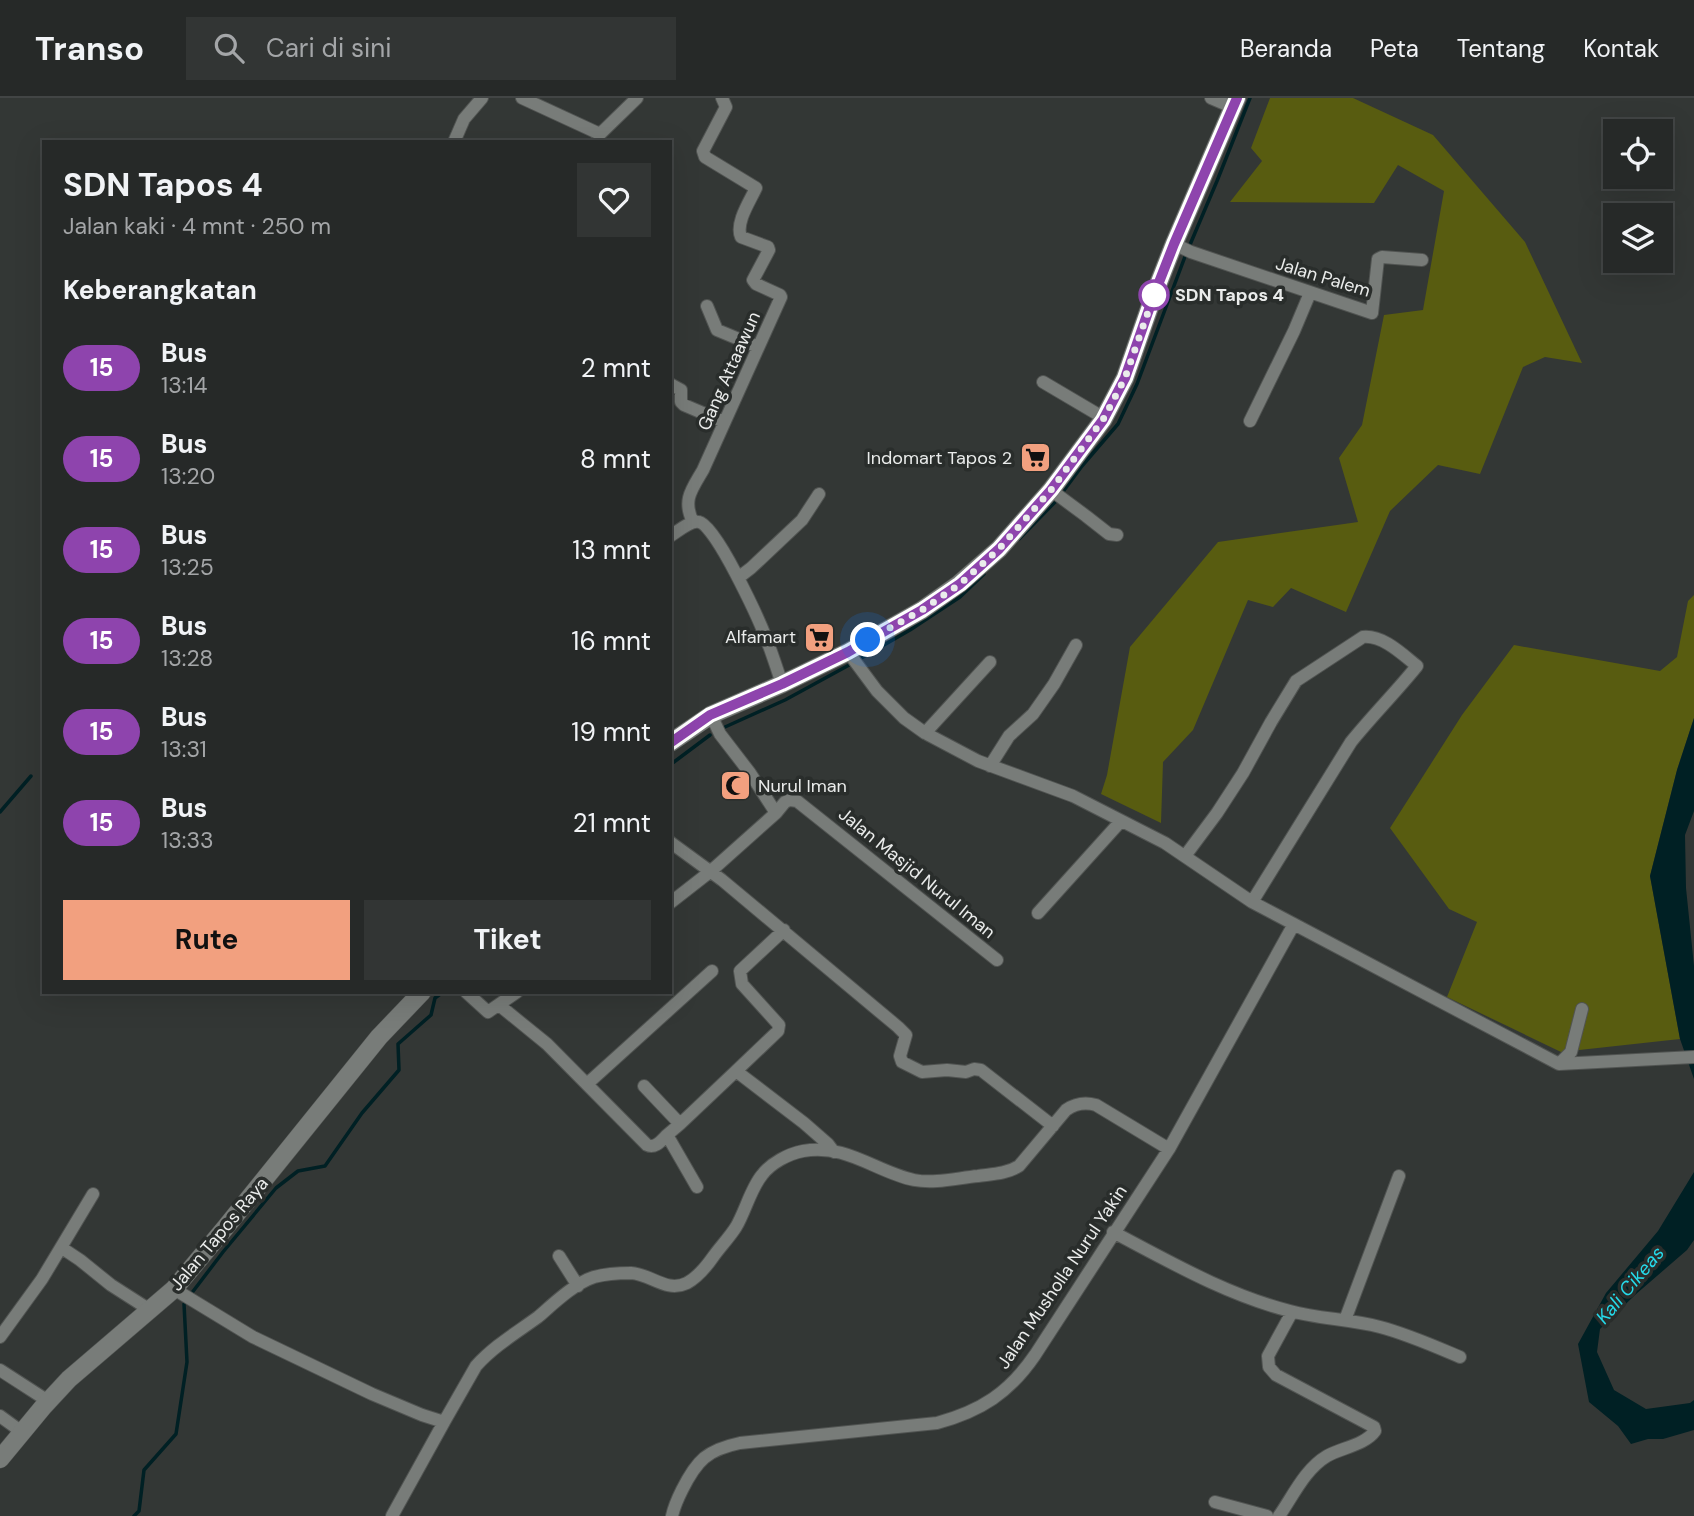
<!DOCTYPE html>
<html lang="id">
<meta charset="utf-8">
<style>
:root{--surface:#262928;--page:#323534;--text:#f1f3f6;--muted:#a4a6a8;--line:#424545;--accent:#f2a07f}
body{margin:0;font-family:"DM Sans",sans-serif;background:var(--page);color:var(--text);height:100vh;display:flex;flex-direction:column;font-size:26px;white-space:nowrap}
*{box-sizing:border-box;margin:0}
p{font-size:23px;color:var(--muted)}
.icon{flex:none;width:38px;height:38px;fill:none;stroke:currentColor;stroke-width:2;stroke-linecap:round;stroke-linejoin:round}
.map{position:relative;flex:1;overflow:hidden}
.sheet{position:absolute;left:42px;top:42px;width:630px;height:854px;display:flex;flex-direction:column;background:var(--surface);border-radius:0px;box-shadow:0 7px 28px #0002,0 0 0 2px var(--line)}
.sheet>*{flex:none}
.badge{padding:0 14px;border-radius:23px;font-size:24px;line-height:46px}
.tools{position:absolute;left:1603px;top:21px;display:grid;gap:14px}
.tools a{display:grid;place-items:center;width:70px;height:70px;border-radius:0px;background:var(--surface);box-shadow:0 7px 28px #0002,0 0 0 2px var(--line);font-size:35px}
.you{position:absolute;width:35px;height:35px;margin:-18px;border:5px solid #fff;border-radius:50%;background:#1a73e8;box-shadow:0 0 0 10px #1a73e833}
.map>.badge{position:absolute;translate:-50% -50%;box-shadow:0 0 0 4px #fff}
h2{padding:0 21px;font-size:26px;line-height:63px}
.round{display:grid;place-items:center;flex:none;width:74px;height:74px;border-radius:0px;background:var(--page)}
.overview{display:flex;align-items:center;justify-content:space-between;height:119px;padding:0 21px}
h1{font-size:33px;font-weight:700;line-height:52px}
.button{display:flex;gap:14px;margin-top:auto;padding:14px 21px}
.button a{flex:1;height:80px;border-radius:0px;background:var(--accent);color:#111;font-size:28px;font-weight:700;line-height:80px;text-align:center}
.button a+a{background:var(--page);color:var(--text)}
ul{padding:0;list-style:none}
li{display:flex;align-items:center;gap:21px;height:91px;padding:0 21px}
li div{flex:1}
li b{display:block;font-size:26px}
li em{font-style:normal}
li .badge{min-width:77px;font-weight:700;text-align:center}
header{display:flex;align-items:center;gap:42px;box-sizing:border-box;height:98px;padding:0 35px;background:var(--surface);border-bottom:2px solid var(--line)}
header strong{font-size:33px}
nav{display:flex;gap:38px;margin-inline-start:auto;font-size:24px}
.search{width:490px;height:63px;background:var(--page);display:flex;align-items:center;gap:18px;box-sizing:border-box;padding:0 24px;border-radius:0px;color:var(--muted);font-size:26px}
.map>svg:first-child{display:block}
</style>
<header>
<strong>Transo</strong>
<div class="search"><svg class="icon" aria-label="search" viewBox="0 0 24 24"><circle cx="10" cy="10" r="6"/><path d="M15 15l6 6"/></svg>Cari di sini</div>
<nav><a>Beranda</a><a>Peta</a><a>Tentang</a><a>Kontak</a></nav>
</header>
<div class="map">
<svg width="1694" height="1418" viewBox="0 0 1694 1418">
<rect width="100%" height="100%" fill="#333735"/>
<!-- green -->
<path fill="#585c10" d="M1270 0H1353L1433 37 1525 144 1582 265 1545 259 1523 269 1480 376 1438 367 1390 413 1346 514 1291 490 1273 509 1248 502 1193 632 1163 664 1161 725 1101 696 1107 677 1130 549 1218 444 1358 424 1339 360 1362 327 1384 217 1423 212 1444 93 1398 67 1374 105 1230 104 1262 63 1251 50Z
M1694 497V620L1677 672 1650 778 1680 941 1561 954 1447 899 1477 824 1449 811 1390 730 1462 617 1514 547 1660 573 1677 559 1688 503Z"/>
<!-- water -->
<path fill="#002024" d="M1694 620V713L1685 737 1686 790 1694 868V981L1680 941 1650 778 1677 672Z
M1694 1074V1142L1687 1152 1635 1197 1600 1231 1597 1254 1614 1292 1646 1311 1690 1305 1694 1302V1332L1663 1341H1648L1631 1346 1618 1328 1589 1304 1578 1246 1606 1195 1658 1133Z"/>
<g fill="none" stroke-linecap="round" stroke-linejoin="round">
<!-- stream -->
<path stroke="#002024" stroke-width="3.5" d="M1189 149 1217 83 1250 0
M1062 395 1082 368 1118 326 1137 286 1186 156
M1019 441 1058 401
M858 562 910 532 960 499 984 476
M725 629 785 602 851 566
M670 667 710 637
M0 714 31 678
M191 1196 223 1154 276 1090 298 1073 325 1068 362 1015 399 972 398 946 431 917 435 900 443 894
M134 1418 139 1413 144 1372 176 1336 187 1264 184 1206 187 1202"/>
<defs>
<path id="street" d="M522 0 600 36
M1211 0 1232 9
M597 43 600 36 637 0
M454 44 464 21 482 0
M1174 146 1191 154 1372 215 1378 161 1382 159 1422 162
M707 208 717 232 758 249
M1043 284 1104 320
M670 286 681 292V304L684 307 724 324
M1250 323 1294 233 1310 195
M1051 392 1086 418 1109 436 1117 437
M693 424C682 402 692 391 703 372L781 199 780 197 756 186 753 182 769 152 768 149 741 139C735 125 750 103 756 90L705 59 703 53 726 9 722 0
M670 438C677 434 691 422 699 424 716 427 759 522 766 540 772 555 777 571 782 586
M738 480 751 470 802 422 819 396
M848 554 877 593 904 620 925 635 978 663 1073 698 1165 745 1252 804 1559 966 1694 959
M711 617 720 636 750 675 776 715
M925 635 990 564
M990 668 1009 638 1033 616 1054 586 1076 547
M670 744 722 782 898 929 906 937 900 958 902 964 922 974 947 972 966 974 974 971 981 972 1053 1028
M1185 758 1217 715 1243 675 1271 624 1296 583 1363 539C1383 537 1402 556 1417 568 1396 594 1372 618 1351 644L1252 804
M670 805 711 773 776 715 785 704 790 702 797 703 997 862
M1038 815 1121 723
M466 894 488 914 517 894
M499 907 547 946 647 1047C655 1051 661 1043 667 1037
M1559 966 1571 954 1582 911
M736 973 778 933 779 927 742 886 740 873 784 832
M587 986 712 873
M644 988 680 1026
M697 1089 667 1037 680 1026 736 973 804 1025 828 1046 834 1054
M1113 1134C1170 1164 1227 1197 1290 1213 1319 1221 1350 1221 1380 1229 1407 1236 1434 1248 1460 1259
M62 1150 80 1162 111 1187 150 1212
M559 1158 578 1188
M174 1191 253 1239 372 1296 422 1317 444 1324 392 1418
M1345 1222 1399 1078
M0 1239 42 1181 93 1096
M0 1272 48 1303
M0 1318 22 1334
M444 1324 476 1268C494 1248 516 1235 538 1219 553 1206 575 1185 594 1179 605 1176 620 1175 631 1175 651 1176 666 1195 687 1185 698 1179 706 1169 713 1159 720 1149 729 1140 736 1129 745 1114 751 1090 762 1077 771 1065 788 1056 803 1053 846 1045 876 1074 914 1082 935 1086 957 1080 978 1078 992 1076 1006 1076 1019 1068L1066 1012C1076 1005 1085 1004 1096 1007L1169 1051
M1215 1404 1267 1418
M672 1418C674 1409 678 1400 682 1392 697 1362 707 1352 740 1345L937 1325C981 1313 1009 1295 1035 1257L1169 1051 1294 826
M1279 1418C1293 1398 1305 1371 1327 1358 1341 1350 1365 1347 1375 1333L1374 1329 1276 1277 1269 1269 1268 1258 1292 1214"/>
<path id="secondary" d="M670 645 711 617 782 586 848 554 922 512 959 486 999 451 1051 392 1103 322 1125 280 1154 197 1174 146 1237 0
M0 1361 43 1309 69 1281 174 1191 225 1130 379 939 422 894"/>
</defs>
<!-- street casing -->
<use href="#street" stroke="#515452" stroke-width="14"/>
<!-- secondary casing -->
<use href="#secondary" stroke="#515452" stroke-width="19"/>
<!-- street -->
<use href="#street" stroke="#787c79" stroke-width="12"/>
<!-- secondary -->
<use href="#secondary" stroke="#787c79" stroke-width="18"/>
</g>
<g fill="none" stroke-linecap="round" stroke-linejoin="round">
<defs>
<path id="line" d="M670 645 710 617 782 586 848 554 922 512 960 486 999 451 1051 392 1103 322 1125 280 1154 197 1174 146 1237 0"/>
</defs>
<!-- line casing -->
<use href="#line" stroke="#fff" stroke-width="16"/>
<!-- line -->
<use href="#line" stroke="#8e44ad" stroke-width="10"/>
<!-- walk -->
<path stroke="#eaeceb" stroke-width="7" stroke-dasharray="0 12.6" d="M868 542 922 512 960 486 999 451 1051 392 1104 320 1125 280 1154 197"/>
</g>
<!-- icons -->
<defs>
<symbol id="supermarket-square" viewBox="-11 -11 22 22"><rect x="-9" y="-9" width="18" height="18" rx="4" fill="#f2a07f" stroke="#292d2b"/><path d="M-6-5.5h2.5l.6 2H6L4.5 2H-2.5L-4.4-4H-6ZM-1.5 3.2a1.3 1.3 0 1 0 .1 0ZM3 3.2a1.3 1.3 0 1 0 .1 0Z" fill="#111"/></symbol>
<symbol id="mosque-square" viewBox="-11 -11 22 22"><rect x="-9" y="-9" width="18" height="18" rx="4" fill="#f2a07f" stroke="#292d2b"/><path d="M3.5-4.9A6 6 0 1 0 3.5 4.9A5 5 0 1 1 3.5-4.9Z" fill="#111"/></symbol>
</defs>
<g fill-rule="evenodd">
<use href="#supermarket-square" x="1018" y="342" width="35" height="35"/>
<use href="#supermarket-square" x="802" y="522" width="35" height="35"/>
<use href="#mosque-square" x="718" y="670" width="35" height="35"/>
</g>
<!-- markers -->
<circle fill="#fff" stroke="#8e44ad" stroke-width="3.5" cx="1154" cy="197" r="14"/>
<g text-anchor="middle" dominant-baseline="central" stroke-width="7" stroke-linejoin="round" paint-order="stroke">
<!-- street labels -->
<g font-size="18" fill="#eaeceb" stroke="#292d2b">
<text transform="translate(1323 179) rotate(17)">Jalan Palem</text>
<text transform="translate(729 273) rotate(-66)">Gang Attaawun</text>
<text transform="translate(917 775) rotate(39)">Jalan Masjid Nurul Iman</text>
<text transform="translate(219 1136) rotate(-50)">Jalan Tapos Raya</text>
<text transform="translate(1062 1179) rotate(-56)">Jalan Musholla Nurul Yakin</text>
</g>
<!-- stop labels -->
<g font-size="18" font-weight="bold" fill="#eaeceb" stroke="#292d2b" text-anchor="start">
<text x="1175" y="197">SDN Tapos 4</text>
</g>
<!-- poi labels -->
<g font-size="18" fill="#eaeceb" stroke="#292d2b" text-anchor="end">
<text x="1012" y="360">Indomart Tapos 2</text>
<text x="796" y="539">Alfamart</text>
<text x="758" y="688" text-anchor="start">Nurul Iman</text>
</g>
<!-- water labels -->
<g font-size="19" font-style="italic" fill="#25daea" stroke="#292d2b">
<text transform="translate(1630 1187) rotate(-50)">Kali Cikeas</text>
</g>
</g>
</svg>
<div class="tools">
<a><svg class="icon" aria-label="locate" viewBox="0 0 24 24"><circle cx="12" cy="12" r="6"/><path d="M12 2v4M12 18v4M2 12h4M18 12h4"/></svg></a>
<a><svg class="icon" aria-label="layers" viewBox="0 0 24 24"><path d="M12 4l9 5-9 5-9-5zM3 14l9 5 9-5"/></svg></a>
</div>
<div class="you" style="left:868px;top:542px"></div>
<section class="sheet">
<div class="overview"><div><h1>SDN Tapos 4</h1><p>Jalan kaki · 4 mnt · 250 m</p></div><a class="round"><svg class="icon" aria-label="heart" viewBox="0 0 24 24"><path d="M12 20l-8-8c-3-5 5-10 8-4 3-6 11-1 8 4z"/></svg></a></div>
<h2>Keberangkatan</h2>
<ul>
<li><span class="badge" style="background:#8e44ad;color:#fff">15</span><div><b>Bus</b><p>13:14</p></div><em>2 mnt</em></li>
<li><span class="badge" style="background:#8e44ad;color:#fff">15</span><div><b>Bus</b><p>13:20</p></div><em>8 mnt</em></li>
<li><span class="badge" style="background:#8e44ad;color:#fff">15</span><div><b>Bus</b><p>13:25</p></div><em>13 mnt</em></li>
<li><span class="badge" style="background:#8e44ad;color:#fff">15</span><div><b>Bus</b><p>13:28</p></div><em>16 mnt</em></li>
<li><span class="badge" style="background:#8e44ad;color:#fff">15</span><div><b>Bus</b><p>13:31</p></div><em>19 mnt</em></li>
<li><span class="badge" style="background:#8e44ad;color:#fff">15</span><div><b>Bus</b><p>13:33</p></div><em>21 mnt</em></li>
</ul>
<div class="button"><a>Rute</a><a>Tiket</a></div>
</section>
</div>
